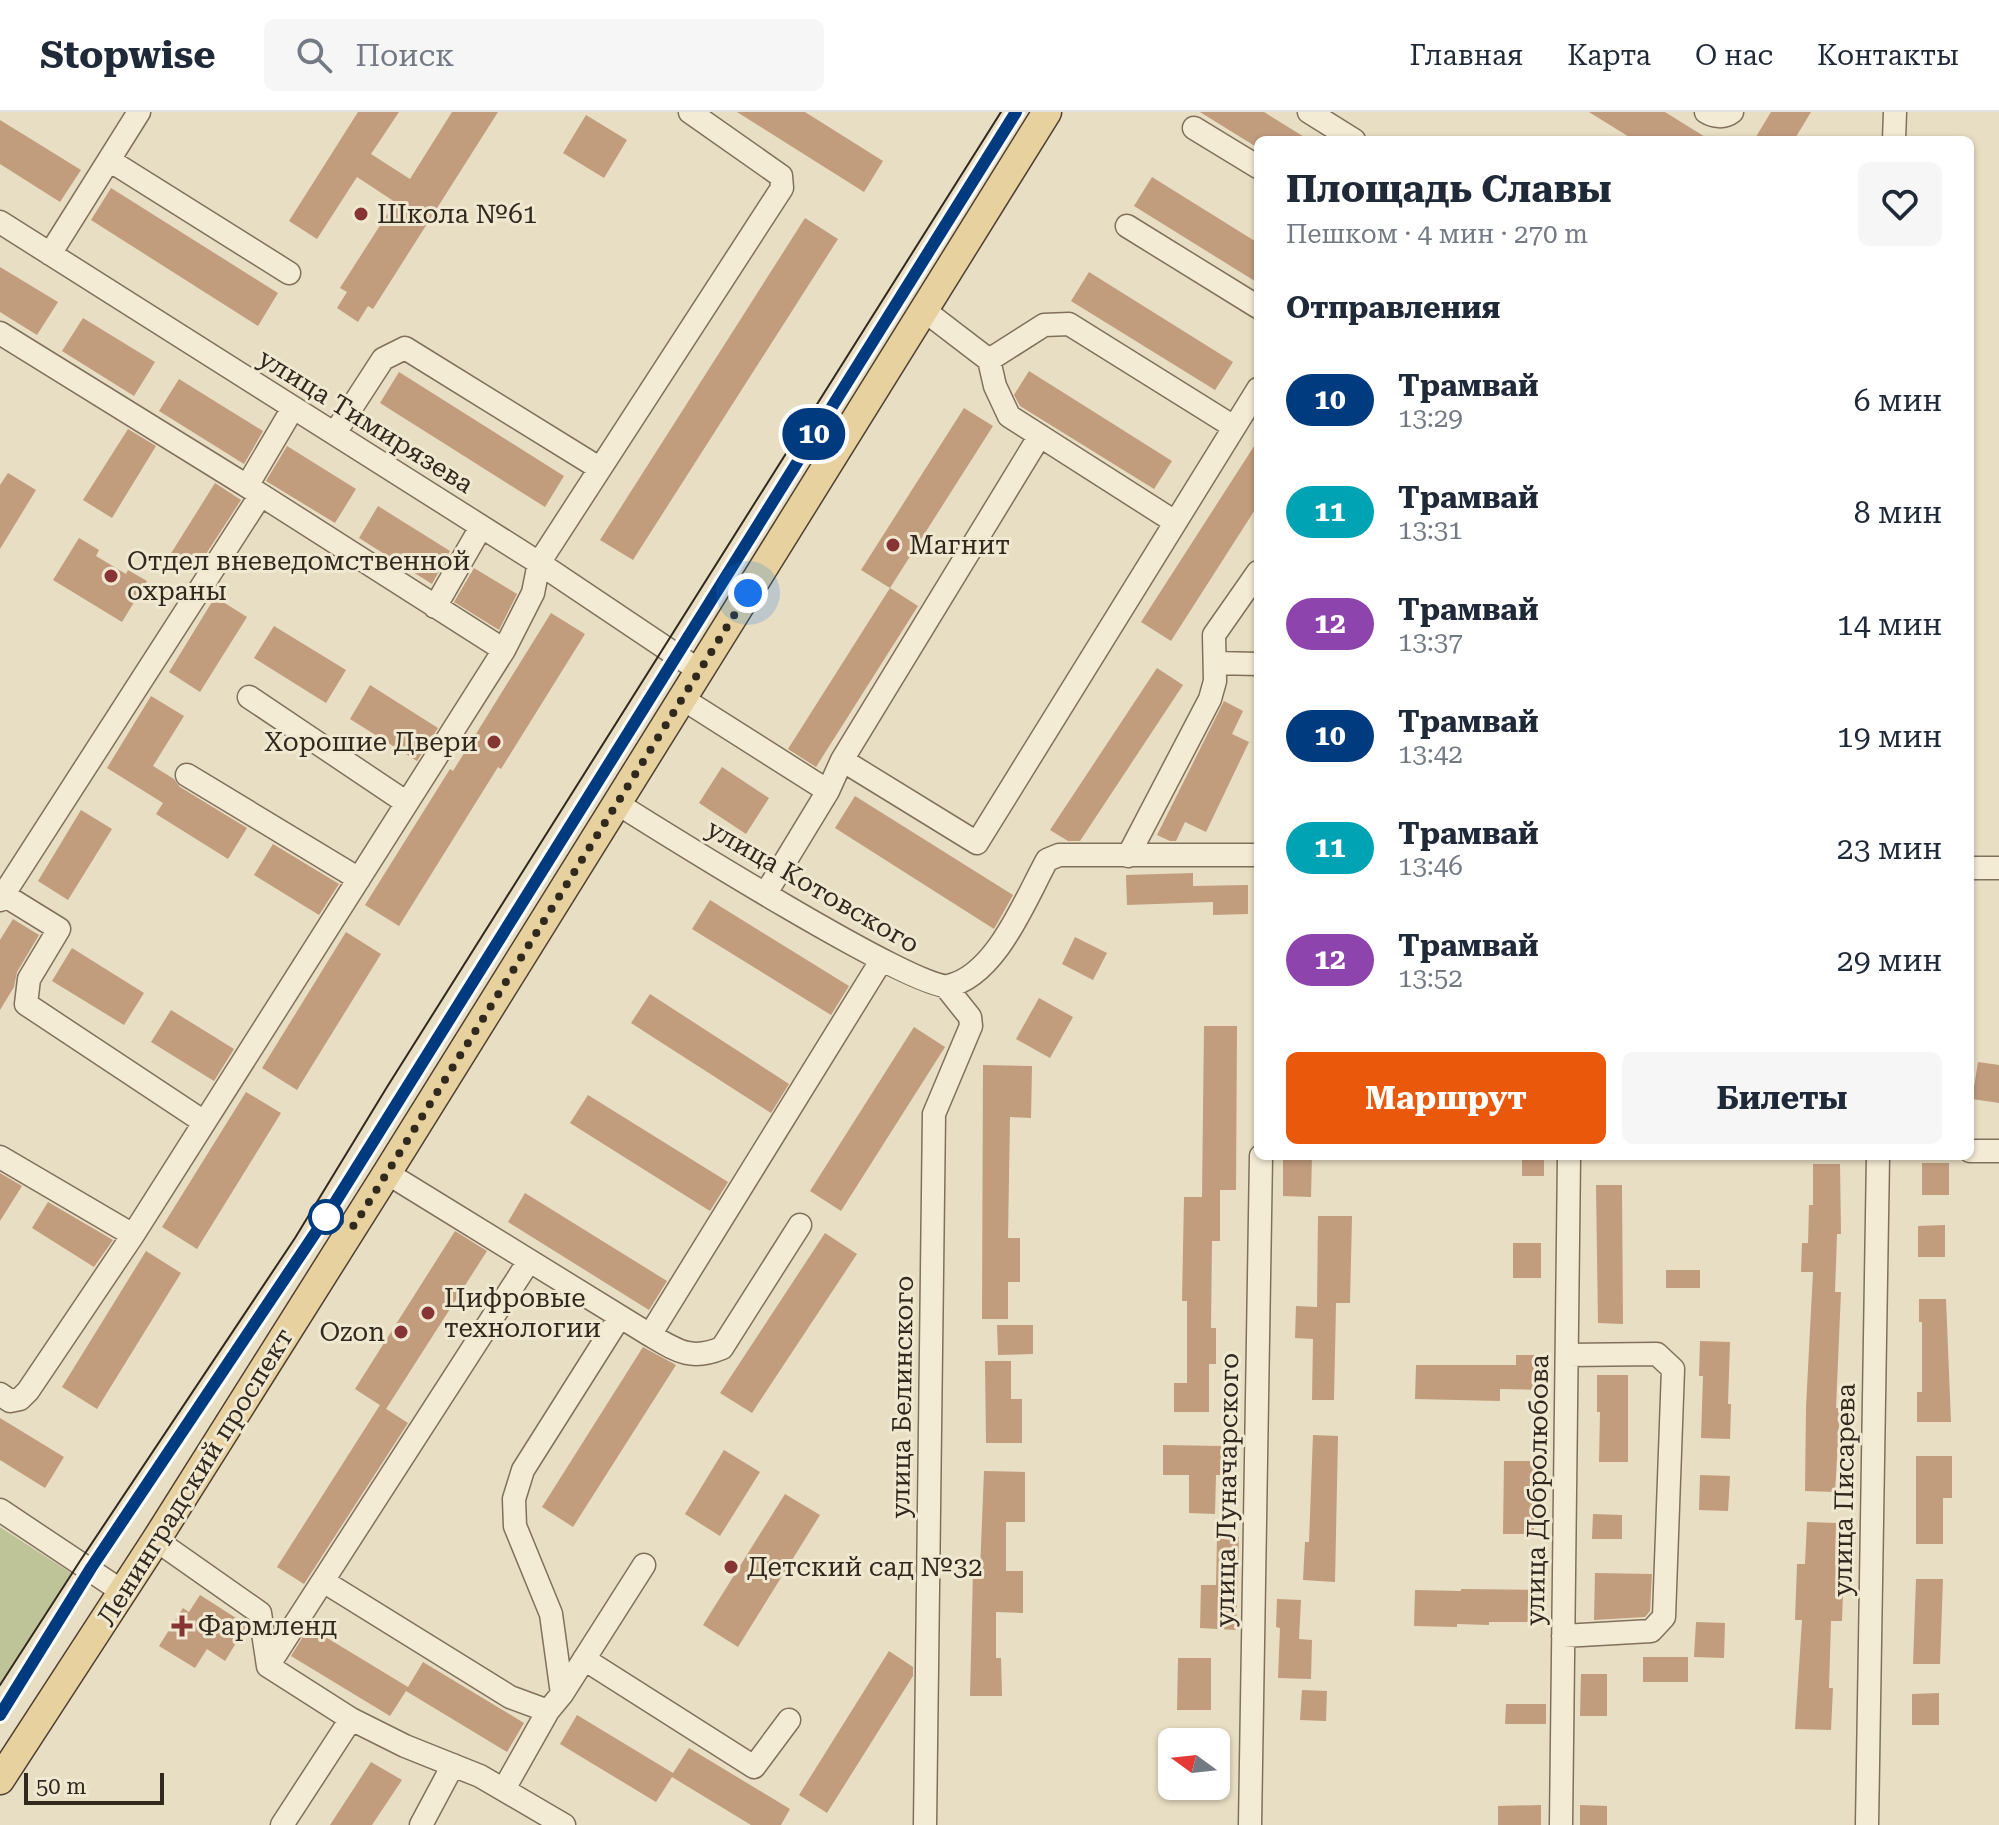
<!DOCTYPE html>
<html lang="ru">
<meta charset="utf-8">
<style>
:root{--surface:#fff;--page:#f6f6f7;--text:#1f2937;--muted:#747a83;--line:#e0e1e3;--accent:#ea580c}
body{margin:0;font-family:"Roboto Serif",serif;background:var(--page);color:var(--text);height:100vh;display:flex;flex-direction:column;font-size:30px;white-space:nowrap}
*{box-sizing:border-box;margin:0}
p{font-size:26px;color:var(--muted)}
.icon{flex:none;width:44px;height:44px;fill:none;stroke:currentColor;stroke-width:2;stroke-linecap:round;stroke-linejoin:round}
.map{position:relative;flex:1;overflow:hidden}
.side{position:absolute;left:1254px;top:24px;width:720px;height:1024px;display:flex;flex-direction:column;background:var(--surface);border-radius:12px;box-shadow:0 2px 6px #0004}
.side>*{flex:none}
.badge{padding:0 16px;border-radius:26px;font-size:28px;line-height:52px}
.needle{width:52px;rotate:285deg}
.controls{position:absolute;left:1158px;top:1616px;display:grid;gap:16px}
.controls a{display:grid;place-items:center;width:72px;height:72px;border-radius:12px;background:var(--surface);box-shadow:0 2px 6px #0004;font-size:40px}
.scale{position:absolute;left:24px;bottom:20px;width:140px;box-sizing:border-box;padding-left:8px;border:4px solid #31281e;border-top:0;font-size:22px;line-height:28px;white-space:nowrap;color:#31281e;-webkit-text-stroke:6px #f0e8d1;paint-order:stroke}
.you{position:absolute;width:40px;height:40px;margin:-20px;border:6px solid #fff;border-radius:50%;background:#1a73e8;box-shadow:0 0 0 12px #1a73e833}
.map>.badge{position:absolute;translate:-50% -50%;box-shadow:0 0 0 4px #fff}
h2{padding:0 32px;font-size:30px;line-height:72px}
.round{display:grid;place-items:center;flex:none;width:84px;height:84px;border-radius:12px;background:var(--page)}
.summary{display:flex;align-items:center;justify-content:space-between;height:136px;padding:0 32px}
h1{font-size:38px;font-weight:700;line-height:60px}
.button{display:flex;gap:16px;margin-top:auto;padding:16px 32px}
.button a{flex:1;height:92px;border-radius:12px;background:var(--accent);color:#fff;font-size:32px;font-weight:700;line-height:92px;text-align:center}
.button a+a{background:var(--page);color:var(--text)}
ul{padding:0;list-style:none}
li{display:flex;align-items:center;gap:24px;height:112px;padding:0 32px}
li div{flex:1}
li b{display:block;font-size:30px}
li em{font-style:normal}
li .badge{min-width:88px;font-weight:700;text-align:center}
header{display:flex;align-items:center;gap:48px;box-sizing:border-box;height:112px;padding:0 40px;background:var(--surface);border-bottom:2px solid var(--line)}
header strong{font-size:38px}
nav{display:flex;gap:44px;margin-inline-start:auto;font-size:28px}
.search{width:560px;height:72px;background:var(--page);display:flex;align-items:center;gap:20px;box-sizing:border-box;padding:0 28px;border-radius:12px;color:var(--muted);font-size:30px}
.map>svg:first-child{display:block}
</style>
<header>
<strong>Stopwise</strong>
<div class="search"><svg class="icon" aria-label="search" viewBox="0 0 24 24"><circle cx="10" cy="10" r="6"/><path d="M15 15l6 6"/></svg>Поиск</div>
<nav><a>Главная</a><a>Карта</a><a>О нас</a><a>Контакты</a></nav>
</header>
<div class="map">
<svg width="1999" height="1713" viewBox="0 0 1999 1713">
<rect width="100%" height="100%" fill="#e8dec3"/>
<!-- green -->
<path fill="#bec498" d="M0 1415 71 1461 0 1573Z"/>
<!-- building -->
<path fill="#c19c7d" d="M358 0H399L371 42 410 67 452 0H498L373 197 368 194 358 210 337 196 347 180 340 176 395 90 357 65 317 127 289 109Z
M737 0H805L883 49 864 80Z
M1200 0H1264L1309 28H1258V36Z
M1589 0H1665L1710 28H1634Z
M1771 0H1811L1794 28H1754Z
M586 3 627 28 604 66 563 41Z
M0 8 81 58 60 90 0 52Z
M1152 65 1258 131V171L1134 94Z
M111 76 278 181 258 214 91 108Z
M805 106 838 127 633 448 600 428Z
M0 155 58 190 37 223 0 200Z
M1089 160 1233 250 1215 278 1071 189Z
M83 206 155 250 134 284 62 239Z
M1029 259 1172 349 1154 377 1020 294 1014 283Z
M399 260 564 364 545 395 380 291Z
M179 267 263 319 244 352 159 299Z
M964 296 993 314 890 476 861 458Z
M128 317 156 334 112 406 83 388Z
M1258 328V393L1171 529 1141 510Z
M287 334 356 377 335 411 266 369Z
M8 361 36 378 0 437V373Z
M215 371 241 388 195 459 170 443Z
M378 394 450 439 432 472 359 426Z
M79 426 99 438 96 444 126 462 128 458 147 469 122 510 53 468Z
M474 456 517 482 499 518 454 490Z
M890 476 918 494 816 655 788 637Z
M215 485 247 505 200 580 169 560Z
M551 501 585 522 501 657 498 655 399 814 365 793 450 657 453 659Z
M274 514 346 558 326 591 254 546Z
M1157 556 1183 573 1080 729H1068L1050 718Z
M370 573 438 616 417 649 350 607Z
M151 584 184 604 153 654 174 667 180 675 247 716 228 747 156 702 163 691 107 656Z
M1224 589 1243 599 1232 622 1249 630 1206 720 1185 710 1176 729H1170L1157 723Z
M722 655 769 686 746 722 699 691Z
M855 684 1013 783 994 817 835 716Z
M81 698 112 717 68 788 38 769Z
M273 732 339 772 319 803 254 763Z
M1193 761V774L1248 773V802L1213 803V790L1127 793 1126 763Z
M710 788 849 874 831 903 692 817Z
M13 807 39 823 17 860 14 875 0 898V828Z
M346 820 381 842 297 978 262 956Z
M1075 825 1107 841 1093 868 1062 852Z
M72 836 144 881 124 913 52 869Z
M650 882 789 972 771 1001 631 911Z
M1039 886 1073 905 1050 946 1016 927Z
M171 898 234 937 214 969 151 930Z
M1204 914H1237L1236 1078H1220V1129H1212L1211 1216H1216V1252H1209V1300H1174V1271H1187V1189H1182L1184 1085H1202Z
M914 915 945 935 841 1099 810 1079Z
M1978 950 1999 953V991L1972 987Z
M983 953 1032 954 1031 1006 1010 1005 1008 1126H1020V1170H1008V1207H982Z
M246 980 281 1001 197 1137 162 1115Z
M588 983 728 1070 710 1099 570 1011Z
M1283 1044H1312L1311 1085 1283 1084Z
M1522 1044H1544V1064H1522Z
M1922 1051H1949V1083H1922Z
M1813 1052H1840L1841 1122H1837L1835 1180H1841L1836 1296H1840L1835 1380 1805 1379 1806 1295 1813 1160H1801L1802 1131H1808L1809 1093H1813Z
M0 1061 22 1074 0 1109Z
M1596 1073H1622L1623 1212 1598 1211Z
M525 1081 667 1169 649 1198 508 1110Z
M48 1090 113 1128 94 1155 32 1116Z
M1318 1104H1352L1350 1191H1336L1334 1288H1312L1313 1227 1295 1226 1296 1194 1317 1195Z
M1945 1113V1145H1918V1114Z
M455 1119 487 1139 386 1297 355 1277Z
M825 1121 857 1142 752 1301 720 1281Z
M1513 1131H1541V1166H1513Z
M146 1139 181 1161 97 1297 62 1275Z
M1666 1158H1700V1176H1666Z
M1919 1187H1946L1951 1310H1917V1280H1922V1210H1919Z
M997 1213H1033V1242L998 1243Z
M1700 1229 1730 1230 1728 1292H1731L1730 1327 1701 1326 1703 1264H1699Z
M643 1235 676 1253 573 1415 542 1395Z
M1516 1243H1544V1278L1500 1277V1289L1415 1287 1416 1253H1516Z
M985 1249H1011V1287H1022V1331H986Z
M1597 1263H1628V1350H1599L1600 1300H1597Z
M380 1293 408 1311 304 1472 277 1455Z
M0 1306 64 1345 45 1376 0 1348Z
M1313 1323 1338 1324 1335 1470 1303 1468 1305 1430H1309Z
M1163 1333 1221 1334V1363H1216L1215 1402 1189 1401V1363H1163Z
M724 1338 760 1360 720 1424 685 1402Z
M1916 1344H1952V1386H1943V1432H1916Z
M1504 1349H1535L1534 1422H1503Z
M984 1359 1025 1360V1410H1006V1459H1023V1501L996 1500V1546H1001L1002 1584H970L973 1459H980Z
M1700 1363 1730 1364 1728 1399 1699 1398Z
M785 1382 820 1403 738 1535 703 1513Z
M1593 1402 1622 1403V1427H1592Z
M1807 1410 1836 1411 1835 1453H1844L1842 1509H1831L1829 1576H1833L1831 1618 1795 1617 1802 1508H1795L1797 1452H1805Z
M1217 1425H1239L1236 1518 1200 1516 1201 1473H1216Z
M1595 1461 1652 1462 1650 1499 1645 1505 1594 1508Z
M1916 1467H1943L1940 1552H1913Z
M1461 1477 1539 1478V1510H1489V1513L1457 1512V1515L1414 1514 1415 1478 1461 1479Z
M200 1483 247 1513 225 1549 207 1537 195 1556 159 1534 183 1496 189 1500Z
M1277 1487 1301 1488 1299 1527 1312 1528 1311 1567 1278 1566 1280 1516 1276 1515Z
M1696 1510 1725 1511 1724 1546 1694 1545Z
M309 1515 408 1575 423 1550 524 1611 507 1640 406 1579 390 1604 291 1544Z
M889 1539 913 1555V1564L827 1701 799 1683Z
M1643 1545H1688V1570H1643Z
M1178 1546H1211V1598H1177Z
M1581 1562H1607V1604H1580Z
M1302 1578 1327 1579 1326 1609 1300 1608Z
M1939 1581V1613H1912V1582Z
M1506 1592H1546V1612H1505Z
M577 1603 673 1661 689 1636 790 1697 781 1713H751L672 1665 656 1690 560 1632Z
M371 1650 402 1668 372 1713H330Z
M1541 1693V1713H1498V1694Z
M1580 1693 1607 1694V1713H1580Z"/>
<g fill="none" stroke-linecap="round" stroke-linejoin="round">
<defs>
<path id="minor" d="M1309 0 1354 28
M1706 0C1714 5 1724 6 1732 0
M1194 16 1258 55
M1894 28 1895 0
M109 48 289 161
M0 110 539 451 700 559
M1127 114 1258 195
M50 142 139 0
M925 199 989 248 995 274 1009 304 1175 410
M0 221 247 374 504 538
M989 248 1044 213 1069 212 1234 315
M335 321 383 247 405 236 599 356
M247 374 293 296
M435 495 481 415
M1215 551 1258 552
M249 585 407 691
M683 587 828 679
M842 648 977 731 1258 277
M187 663 359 767
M618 692C661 719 918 880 948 874 996 864 1025 788 1047 748L1059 743H1258
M1128 744 1210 587 1215 569 1214 523 1258 460
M1970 756H1999
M766 781 828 679 842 648 1039 325
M4 783 59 817 29 867 26 892 204 1010
M0 788 260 384
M1970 1039H1999
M0 1045 133 1123
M387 1061 650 1223C677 1239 691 1249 722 1236L800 1113
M650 1223 881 849
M0 1282 10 1289 20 1287 28 1279 133 1123 504 538 533 481 539 451 782 76 781 64 690 0
M0 1398 123 1480
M156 1428 260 1501 268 1554 351 1607 405 1634 480 1664 564 1713
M323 1469 510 1585 548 1599
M1563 1524 1651 1519 1664 1505 1673 1257 1657 1242 1567 1243
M584 1547 754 1655 789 1608
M268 1554 529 1149
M562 1582 551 1502 515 1414 514 1387 523 1358 619 1206
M504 1677 548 1599 562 1582 644 1453
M282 1713 351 1607
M421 1713 453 1653
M925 1713 934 1002 971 914 970 905 946 875
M1250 1713 1261 1044
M1561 1713 1569 1044
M1867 1713 1878 1044"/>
<path id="major" d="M0 1668 156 1428 387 1061 1047 0"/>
</defs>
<!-- minor casing -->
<use href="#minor" stroke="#80705c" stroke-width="25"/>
<!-- major casing -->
<use href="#major" stroke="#4e3f30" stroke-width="31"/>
<!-- minor -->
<use href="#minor" stroke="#f4ebd5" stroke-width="22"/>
<!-- major -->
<use href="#major" stroke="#e7d29f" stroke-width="28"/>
<!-- tram -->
<path stroke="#31281e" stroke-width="2" d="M0 1573 80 1449 295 1126 387 975 1001 0
M0 1603 91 1456 326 1105 1016 0"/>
</g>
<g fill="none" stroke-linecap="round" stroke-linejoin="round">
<defs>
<path id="line" d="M0 1603 91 1456 326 1105 1016 0"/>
</defs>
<!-- line casing -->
<use href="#line" stroke="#fff" stroke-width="18"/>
<!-- line -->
<use href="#line" stroke="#003b80" stroke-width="12"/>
<!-- walk -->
<path stroke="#31281e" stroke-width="8" stroke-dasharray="0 14.4" d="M326 1105 354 1114 748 481"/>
</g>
<!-- markers -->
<g fill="#873534" stroke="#f0e8d1" stroke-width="3">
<circle cx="361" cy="102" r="8"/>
<circle cx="893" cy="433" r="8"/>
<circle cx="111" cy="464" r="8"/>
<circle cx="494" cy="630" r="8"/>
<circle cx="428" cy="1201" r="8"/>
<circle cx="401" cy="1220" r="8"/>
<circle cx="731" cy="1455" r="8"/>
<path d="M178 1502h8v8h8v8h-8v8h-8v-8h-8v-8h8z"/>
</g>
<circle fill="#fff" stroke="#003b80" stroke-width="4" cx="326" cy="1105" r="16"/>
<g text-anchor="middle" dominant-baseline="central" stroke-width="6" stroke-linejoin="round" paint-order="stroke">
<!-- poi labels -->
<g font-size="26" fill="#31281e" stroke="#f0e8d1" text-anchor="start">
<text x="377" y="102">Школа №61</text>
<text x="909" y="433">Магнит</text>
<text x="127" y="449">Отдел вневедомственной<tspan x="127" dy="30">охраны</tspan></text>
<text x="478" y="630" text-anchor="end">Хорошие Двери</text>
<text x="444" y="1186">Цифровые<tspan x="444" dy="30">технологии</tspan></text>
<text x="385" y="1220" text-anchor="end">Ozon</text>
<text x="747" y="1455">Детский сад №32</text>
<text x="198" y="1514">Фармленд</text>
</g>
<!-- street labels -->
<g font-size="26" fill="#31281e" stroke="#f0e8d1">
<text transform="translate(366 309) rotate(32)">улица Тимирязева</text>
<text transform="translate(813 774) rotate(30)">улица Котовского</text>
<text transform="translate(902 1285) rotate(-89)">улица Белинского</text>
<text transform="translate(195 1365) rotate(-58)">Ленинградский проспект</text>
<text transform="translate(1227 1378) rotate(-89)">улица Луначарского</text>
<text transform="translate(1537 1378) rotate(-89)">улица Добролюбова</text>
<text transform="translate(1844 1378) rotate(-89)">улица Писарева</text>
</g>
</g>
</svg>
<div class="controls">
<a><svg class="needle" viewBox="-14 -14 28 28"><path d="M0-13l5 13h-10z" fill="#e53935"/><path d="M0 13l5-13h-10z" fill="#747a83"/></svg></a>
</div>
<div class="scale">50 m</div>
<div class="you" style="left:748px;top:481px"></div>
<b class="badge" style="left:814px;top:322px;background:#003b80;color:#fff">10</b>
<section class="side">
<div class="summary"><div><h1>Площадь Славы</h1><p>Пешком · 4 мин · 270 m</p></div><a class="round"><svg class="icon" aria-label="heart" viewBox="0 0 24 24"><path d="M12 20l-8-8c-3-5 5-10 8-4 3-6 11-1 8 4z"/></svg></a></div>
<h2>Отправления</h2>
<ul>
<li><span class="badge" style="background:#003b80;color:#fff">10</span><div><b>Трамвай</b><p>13:29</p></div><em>6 мин</em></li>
<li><span class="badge" style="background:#00a3b4;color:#fff">11</span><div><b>Трамвай</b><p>13:31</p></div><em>8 мин</em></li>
<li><span class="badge" style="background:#8e44ad;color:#fff">12</span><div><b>Трамвай</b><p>13:37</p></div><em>14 мин</em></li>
<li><span class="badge" style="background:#003b80;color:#fff">10</span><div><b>Трамвай</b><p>13:42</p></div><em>19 мин</em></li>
<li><span class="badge" style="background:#00a3b4;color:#fff">11</span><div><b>Трамвай</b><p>13:46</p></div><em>23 мин</em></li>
<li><span class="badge" style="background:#8e44ad;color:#fff">12</span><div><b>Трамвай</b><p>13:52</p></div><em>29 мин</em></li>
</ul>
<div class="button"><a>Маршрут</a><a>Билеты</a></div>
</section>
</div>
